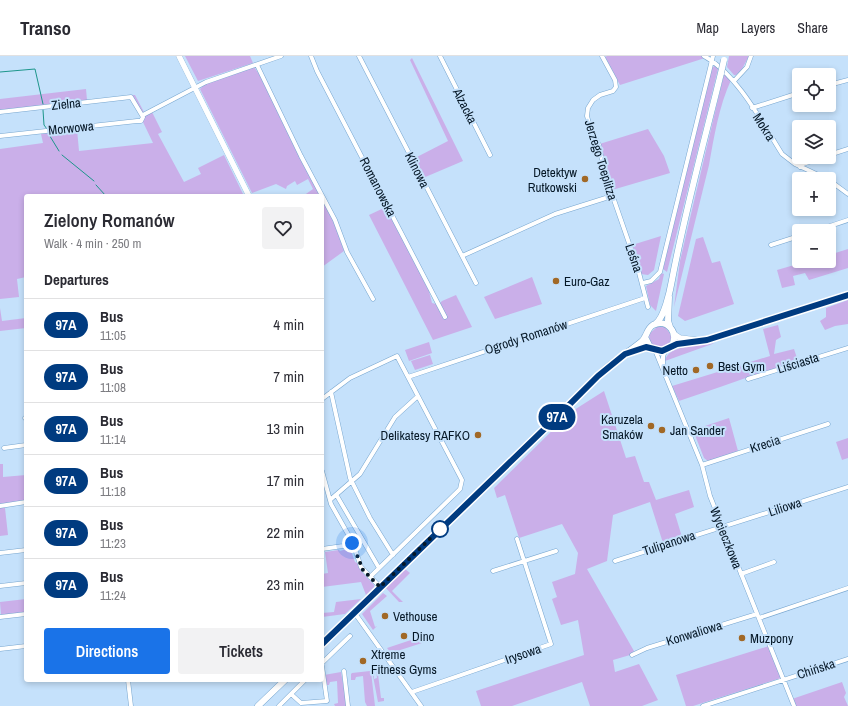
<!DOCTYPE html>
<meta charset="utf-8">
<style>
:root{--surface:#fff;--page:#f2f2f3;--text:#2b2b33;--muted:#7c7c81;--line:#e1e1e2;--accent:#1a73e8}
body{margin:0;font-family:"Archivo Narrow",sans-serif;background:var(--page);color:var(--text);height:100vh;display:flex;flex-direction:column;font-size:15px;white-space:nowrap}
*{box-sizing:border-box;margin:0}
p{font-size:13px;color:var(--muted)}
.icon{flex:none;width:22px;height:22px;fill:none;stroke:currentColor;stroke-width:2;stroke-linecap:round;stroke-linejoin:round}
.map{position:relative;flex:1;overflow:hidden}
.side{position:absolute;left:24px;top:138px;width:300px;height:488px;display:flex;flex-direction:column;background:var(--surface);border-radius:4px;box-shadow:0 2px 6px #0003}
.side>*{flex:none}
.badge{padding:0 8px;border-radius:13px;font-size:14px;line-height:26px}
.buttons{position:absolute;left:792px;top:12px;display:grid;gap:8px}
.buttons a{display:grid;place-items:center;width:44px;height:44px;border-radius:4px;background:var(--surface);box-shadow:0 2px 6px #0003;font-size:20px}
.you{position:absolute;width:20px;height:20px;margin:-10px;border:3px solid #fff;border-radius:50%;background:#1a73e8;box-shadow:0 0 0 6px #1a73e833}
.map>.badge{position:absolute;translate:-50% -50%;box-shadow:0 0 0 2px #fff}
h2{padding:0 20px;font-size:15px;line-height:36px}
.round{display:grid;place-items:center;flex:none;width:42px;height:42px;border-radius:4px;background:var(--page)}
.head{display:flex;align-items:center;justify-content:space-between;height:68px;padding:0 20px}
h1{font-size:19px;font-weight:600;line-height:30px}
.cta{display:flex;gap:8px;margin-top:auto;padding:8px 20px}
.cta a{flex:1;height:46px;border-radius:4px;background:var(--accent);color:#fff;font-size:16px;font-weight:600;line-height:46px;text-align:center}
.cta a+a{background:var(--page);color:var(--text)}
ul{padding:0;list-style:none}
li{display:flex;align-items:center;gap:12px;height:52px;padding:0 20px;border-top:1px solid var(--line)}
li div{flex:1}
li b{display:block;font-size:15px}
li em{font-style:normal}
li .badge{min-width:44px;font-weight:700;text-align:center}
header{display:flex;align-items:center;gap:24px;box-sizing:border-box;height:56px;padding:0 20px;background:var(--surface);border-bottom:1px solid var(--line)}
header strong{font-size:19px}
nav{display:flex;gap:22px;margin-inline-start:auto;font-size:14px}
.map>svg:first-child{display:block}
</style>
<header>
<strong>Transo</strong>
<nav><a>Map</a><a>Layers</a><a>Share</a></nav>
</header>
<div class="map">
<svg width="848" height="650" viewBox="0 0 848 650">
<rect width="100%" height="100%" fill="#c5e1fb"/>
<!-- green -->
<path fill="#caafe9" d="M185 0H250L253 7 198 25Z
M607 0H705V2L620 29 605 1Z
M729 0H749L742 13 736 19H734L727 11Z
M412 2 463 105 423 122 413 103 448 85 410 4Z
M715 10 718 13 667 216 663 213 712 11Z
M254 11 259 18 321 140H303L313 133 308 123 297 129 295 125 287 130 286 133 276 128 252 137 200 33 205 28Z
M724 18 731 24C719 50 714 81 709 109L674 251 680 205Z
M86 33 87 44 0 54V43Z
M130 39H135L145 58 151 54 162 76 158 78 184 126 201 118 198 112 224 99 244 140H26V221L17 223 19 241 0 243V93L43 87 41 78 77 73 79 95 153 87 143 66H140L142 63Z
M648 73 664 100 670 117 612 134 604 101 593 90Z
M322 143 334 165 344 195 322 211Z
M386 151 429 235 432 247 436 248 440 247 442 245 456 239 472 271 433 284 369 159Z
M661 180 654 214 648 219 641 218 632 189Z
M703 181 712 207 720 205 734 248 685 265 678 260 696 183Z
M848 193V212L809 224 805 217 793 220 795 229 782 232 777 214 808 205H829V199Z
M661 217 664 218 656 255 650 249 646 230 659 223Z
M532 221 542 248 495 263 484 241Z
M848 244V268L835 270 825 274 820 265 826 261V252Z
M0 252 2 265 26 262V272L0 275Z
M778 269 781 281 776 284 774 298 794 293 798 305C758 317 719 332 679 345L672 330 770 300 763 273Z
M657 271H665L672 280 670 286 662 292 650 288 649 278Z
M429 286 432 297 409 305 405 294Z
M715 287 665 305C668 288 701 290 715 287Z
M430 299 433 308 415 314 411 305Z
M604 335 626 402 635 400 644 426H649L656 444 689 434 694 451 675 458 682 481 663 487 650 446 613 459 607 505 587 513 634 595 630 599 613 604 615 616 639 608 658 644 642 650H590L582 626 512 650H481L476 635 584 599 578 564 561 569 552 543 557 541 552 526 575 518 578 497 562 468 519 482 505 439 497 442 494 432 571 356Z
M729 362 738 395 708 405 704 402 693 374Z
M848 382V402L842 404 836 386Z
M0 408H3V421L26 419V445L0 448Z
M0 452H5L8 479 0 480Z
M350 492 355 506 357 507 361 515 374 529V531L366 539 361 526 322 531V518L328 517 325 496 339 494 340 495Z
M405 513 410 517 392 535 403 546H399L385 531Z
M383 537 387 540 370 555 375 571 377 570 373 574 362 558Z
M26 543V556L1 559 0 546Z
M361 543 345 558 322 561V557L334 556 336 546Z
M420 581 422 587 391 597 387 592Z
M769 590 781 622 693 650H686L676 619Z
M389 612 393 617 390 619 389 617 378 618 381 642H384V645L378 646 372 615 374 614V623L377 622 376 614Z
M370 615 371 616 375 650H367L365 646 363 620 356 621 355 624H351V618L352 617Z
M341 616 347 650H335L334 648 338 647 337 625 330 626 329 629H326L324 619Z
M842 626 846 637 844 641 848 650H795L792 643Z"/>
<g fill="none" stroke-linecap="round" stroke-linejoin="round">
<!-- stream -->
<path stroke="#1d968b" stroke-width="1" d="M0 16 35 13 43 48
M43 54 44 69 47 73
M59 95 48 77 75 74
M62 99 94 125
M96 129 106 140"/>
<defs>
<path id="street" d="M311 0 317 15 445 261
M359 0 476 227
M440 0 490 99
M602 0 615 24 616 31 613 35 600 39 593 44 588 52 587 60 590 71 599 89 605 118 638 213 648 251
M704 0C737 18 762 66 782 98L795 108 827 123
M257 9 301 100 335 164 347 196 373 243
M734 25 747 11 751 0
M829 29 848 24
M752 52 799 37
M0 56 131 41 143 61 141 65H137L0 80
M143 59 206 26 281 0
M829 99 848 93
M800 111 803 108 824 101
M829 124 848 138
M815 175 848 164
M771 189 799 180
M462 200 555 158 612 140
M643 227 651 225 660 216 713 0
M655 294 702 409 710 440 794 650
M663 310V301L665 294
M408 321 645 242
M748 323 848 292
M331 336 350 422 370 462 393 499
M322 343 350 322 397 300 462 424 460 433 370 521
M25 362H26
M4 392 26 389
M702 409 828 368
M322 415 331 448 353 487 361 511 380 531
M337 440 379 512
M330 444 360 418 395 361 418 340
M0 450 26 446
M322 493 343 490 353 487
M0 497 26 494
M615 505 848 431
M493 515 556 495
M741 518 774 506
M0 530 26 527
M354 556 421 650
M0 561 26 558
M759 562 848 532
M0 593 26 590
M632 599 647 592 757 558
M322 607 350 580
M344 615 348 650
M128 624 131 650
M412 636 551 588 517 483
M291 638 301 647 327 645 322 610
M279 650 305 624
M703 650 848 603"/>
<path id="secondary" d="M179 0 249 140
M674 278 680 282 697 284
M671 291 715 282 848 239"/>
<path id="primary" d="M669 241 668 265 670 271
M655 268C664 263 670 235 672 224 685 155 704 86 721 17
M627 298 643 292 650 291
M322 588 562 356C576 342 589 327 604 314 615 304 629 296 641 286 647 282 646 273 653 269 668 262 680 278 671 291L662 295 650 291 645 281
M258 650 285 624"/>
</defs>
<!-- street casing -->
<use href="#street" stroke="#77a6cf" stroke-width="5"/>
<!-- secondary casing -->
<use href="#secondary" stroke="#77a6cf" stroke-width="6"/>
<!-- primary casing -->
<use href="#primary" stroke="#77a6cf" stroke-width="7"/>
<!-- street -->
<use href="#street" stroke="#fff" stroke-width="4"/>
<!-- secondary -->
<use href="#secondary" stroke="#fff" stroke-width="5.5"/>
<!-- primary -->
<use href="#primary" stroke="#fff" stroke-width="6"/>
<defs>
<path id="primary-bridge" d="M721 17 724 4"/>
</defs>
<!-- primary-bridge casing -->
<use href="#primary-bridge" stroke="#77a6cf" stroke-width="7" stroke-linecap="butt"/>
<!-- primary-bridge -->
<use href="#primary-bridge" stroke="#fff" stroke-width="6"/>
</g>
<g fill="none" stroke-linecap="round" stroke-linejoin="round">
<defs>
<path id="line" d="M322 588 562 356 598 320 625 298 646 291 662 295 677 288 707 284 848 239"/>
</defs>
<!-- line casing -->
<use href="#line" stroke="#fff" stroke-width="9"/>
<!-- line -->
<use href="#line" stroke="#003b80" stroke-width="6"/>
<!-- walk -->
<path stroke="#051726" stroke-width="4" stroke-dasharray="0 7.2" d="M352 487 363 514 380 531 440 473"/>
</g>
<!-- markers -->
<g fill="#a16826" stroke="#c5e1fb" stroke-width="1.5">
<circle cx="585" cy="123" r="4"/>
<circle cx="556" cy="225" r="4"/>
<circle cx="710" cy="310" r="4"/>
<circle cx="696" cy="314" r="4"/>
<circle cx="651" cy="370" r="4"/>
<circle cx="662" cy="374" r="4"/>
<circle cx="478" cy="379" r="4"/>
<circle cx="385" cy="560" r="4"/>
<circle cx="404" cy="580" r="4"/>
<circle cx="742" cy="582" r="4"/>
<circle cx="363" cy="605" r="4"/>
</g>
<circle fill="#fff" stroke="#003b80" stroke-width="2" cx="440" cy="473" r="8"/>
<g text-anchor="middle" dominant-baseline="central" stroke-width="4" stroke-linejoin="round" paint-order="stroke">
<!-- street labels -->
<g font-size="13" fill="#051726" stroke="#c5e1fb">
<text transform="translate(66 48) rotate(-6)">Zielna</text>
<text transform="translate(465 50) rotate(63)">Alzacka</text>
<text transform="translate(764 71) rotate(57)">Mokra</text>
<text transform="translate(71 72) rotate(-6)">Morwowa</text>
<text transform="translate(601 104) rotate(73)">Jerzego Toeplitza</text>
<text transform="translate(417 114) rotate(63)">Klinowa</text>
<text transform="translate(378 131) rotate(63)">Romanowska</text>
<text transform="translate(634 202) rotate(71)">Leśna</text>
<text transform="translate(526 281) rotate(-18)">Ogrody Romanów</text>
<text transform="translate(798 307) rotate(-17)">Liściasta</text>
<text transform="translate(765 388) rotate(-18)">Krecia</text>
<text transform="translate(785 451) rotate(-18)">Liliowa</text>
<text transform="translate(726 482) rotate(68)">Wycieczkowa</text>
<text transform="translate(669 487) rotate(-18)">Tulipanowa</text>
<text transform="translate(694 577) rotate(-17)">Konwaliowa</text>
<text transform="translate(523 598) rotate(-19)">Irysowa</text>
<text transform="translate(816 613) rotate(-18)">Chińska</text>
</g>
<!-- poi labels -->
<g font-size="13" fill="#051726" stroke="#c5e1fb" text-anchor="start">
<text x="577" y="116" text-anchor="end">Detektyw<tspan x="577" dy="15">Rutkowski</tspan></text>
<text x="564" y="225">Euro-Gaz</text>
<text x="718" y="310">Best Gym</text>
<text x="688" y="314" text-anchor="end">Netto</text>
<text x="643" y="363" text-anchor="end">Karuzela<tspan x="643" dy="15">Smaków</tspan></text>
<text x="670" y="374">Jan Sander</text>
<text x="470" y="379" text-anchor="end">Delikatesy RAFKO</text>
<text x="393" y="560">Vethouse</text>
<text x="412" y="580">Dino</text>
<text x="750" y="582">Muzpony</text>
<text x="371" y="598">Xtreme<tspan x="371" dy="15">Fitness Gyms</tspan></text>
</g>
</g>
</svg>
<div class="buttons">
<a><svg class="icon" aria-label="locate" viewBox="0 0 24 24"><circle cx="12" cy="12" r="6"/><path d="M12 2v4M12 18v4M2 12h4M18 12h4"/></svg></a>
<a><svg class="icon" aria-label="layers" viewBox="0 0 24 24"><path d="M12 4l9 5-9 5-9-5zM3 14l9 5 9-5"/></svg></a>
<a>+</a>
<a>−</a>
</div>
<div class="you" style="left:352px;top:487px"></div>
<b class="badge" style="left:557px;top:361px;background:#003b80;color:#fff">97A</b>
<section class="side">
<div class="head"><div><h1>Zielony Romanów</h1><p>Walk · 4 min · 250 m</p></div><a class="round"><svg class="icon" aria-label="heart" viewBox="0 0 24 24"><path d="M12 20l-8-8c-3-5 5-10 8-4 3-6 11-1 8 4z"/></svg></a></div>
<h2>Departures</h2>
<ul>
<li><span class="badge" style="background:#003b80;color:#fff">97A</span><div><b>Bus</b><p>11:05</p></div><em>4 min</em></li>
<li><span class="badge" style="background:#003b80;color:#fff">97A</span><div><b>Bus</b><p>11:08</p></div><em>7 min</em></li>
<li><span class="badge" style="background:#003b80;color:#fff">97A</span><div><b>Bus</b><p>11:14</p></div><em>13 min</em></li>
<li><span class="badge" style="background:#003b80;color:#fff">97A</span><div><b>Bus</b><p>11:18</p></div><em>17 min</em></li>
<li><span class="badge" style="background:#003b80;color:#fff">97A</span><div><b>Bus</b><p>11:23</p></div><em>22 min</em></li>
<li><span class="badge" style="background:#003b80;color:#fff">97A</span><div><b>Bus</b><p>11:24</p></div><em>23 min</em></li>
</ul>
<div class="cta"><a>Directions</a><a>Tickets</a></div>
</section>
</div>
